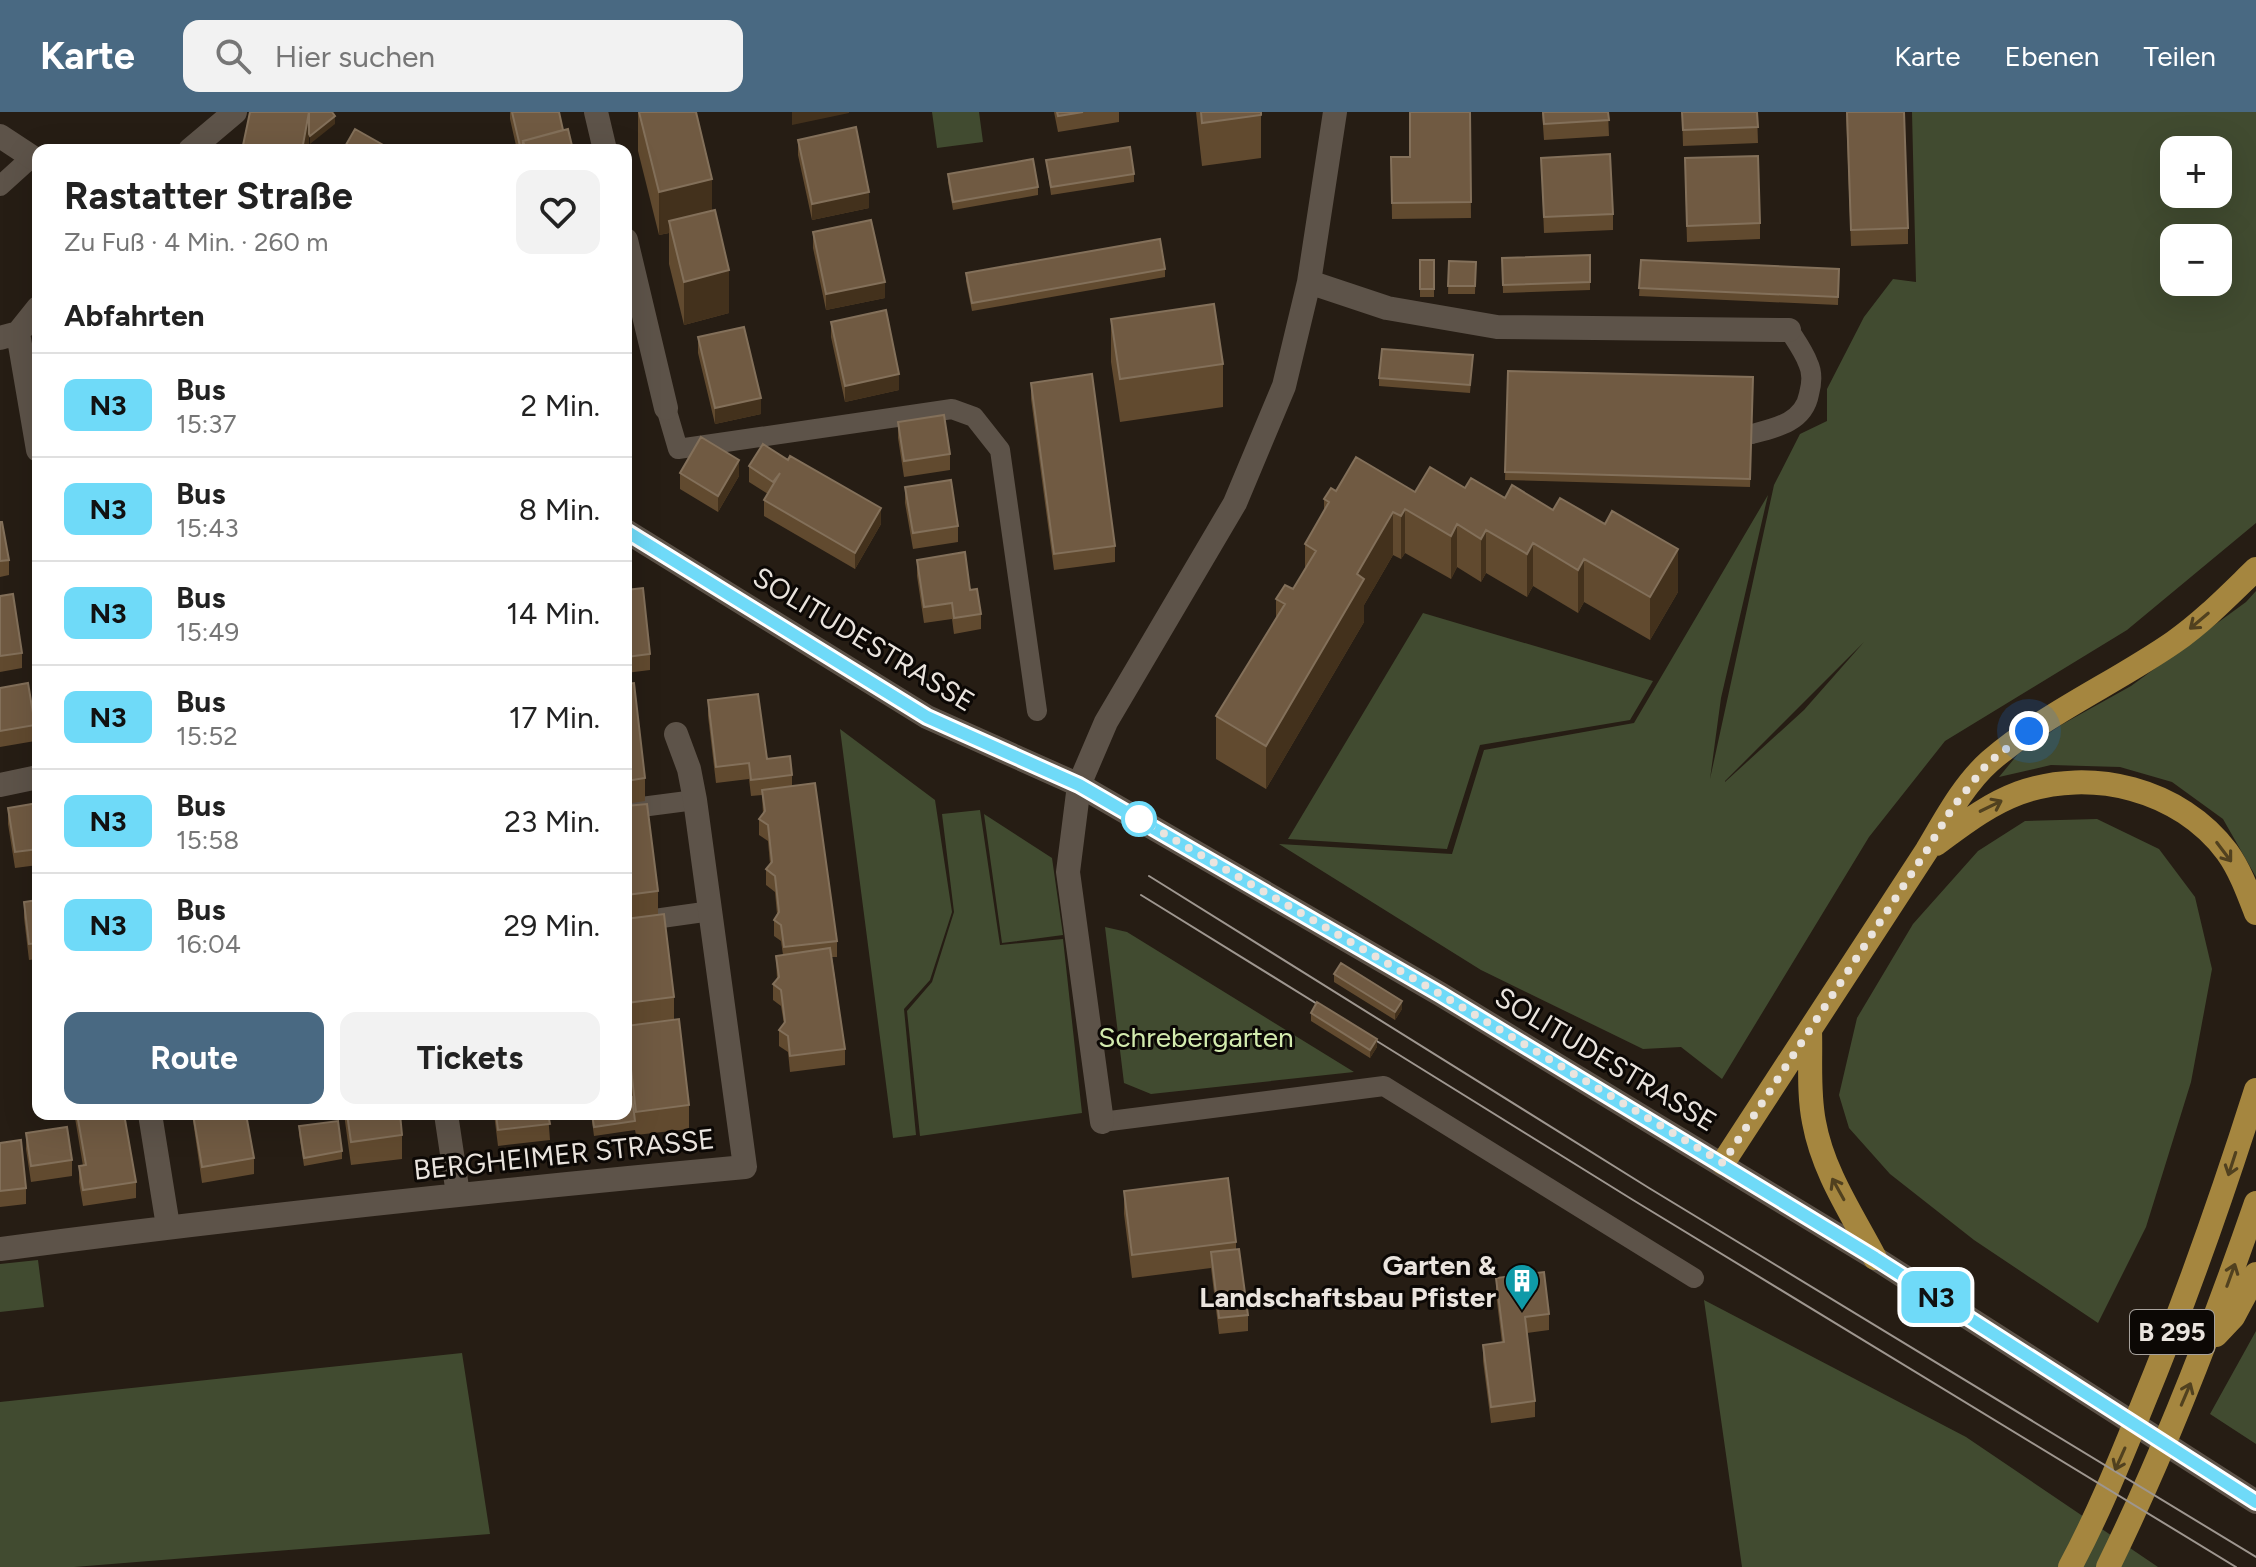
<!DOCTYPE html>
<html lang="de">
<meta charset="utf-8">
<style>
:root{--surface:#fff;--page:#f2f2f2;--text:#222;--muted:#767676;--line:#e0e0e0;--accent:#496982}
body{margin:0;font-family:Figtree,sans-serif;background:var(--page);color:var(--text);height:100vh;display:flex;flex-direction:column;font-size:30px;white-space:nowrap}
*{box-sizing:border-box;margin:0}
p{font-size:26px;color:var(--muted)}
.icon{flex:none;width:44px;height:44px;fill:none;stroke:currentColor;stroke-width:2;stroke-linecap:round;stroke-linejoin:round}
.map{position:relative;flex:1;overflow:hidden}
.side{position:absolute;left:32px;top:32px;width:600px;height:976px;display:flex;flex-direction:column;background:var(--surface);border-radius:16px;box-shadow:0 8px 32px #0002}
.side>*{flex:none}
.badge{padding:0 16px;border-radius:12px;font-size:28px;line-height:52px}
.tools{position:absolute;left:2160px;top:24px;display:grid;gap:16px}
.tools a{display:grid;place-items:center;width:72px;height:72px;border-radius:16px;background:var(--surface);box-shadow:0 8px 32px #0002;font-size:40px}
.you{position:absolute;width:40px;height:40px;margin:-20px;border:6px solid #fff;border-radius:50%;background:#1a73e8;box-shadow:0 0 0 12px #1a73e833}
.map>.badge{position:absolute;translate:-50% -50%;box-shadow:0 0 0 4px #fff}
h2{padding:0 32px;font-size:30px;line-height:72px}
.round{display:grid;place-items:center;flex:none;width:84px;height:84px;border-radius:16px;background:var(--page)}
.head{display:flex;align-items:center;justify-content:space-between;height:136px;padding:0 32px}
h1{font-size:38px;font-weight:700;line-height:60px}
.button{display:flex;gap:16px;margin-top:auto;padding:16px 32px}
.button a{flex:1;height:92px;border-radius:16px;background:var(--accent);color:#fff;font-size:32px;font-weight:700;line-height:92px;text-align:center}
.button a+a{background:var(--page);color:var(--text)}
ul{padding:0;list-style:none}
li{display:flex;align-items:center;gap:24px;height:104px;padding:0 32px;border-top:2px solid var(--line)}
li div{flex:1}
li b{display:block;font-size:30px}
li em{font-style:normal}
li .badge{min-width:88px;font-weight:700;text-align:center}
header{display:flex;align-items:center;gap:48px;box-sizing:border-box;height:112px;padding:0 40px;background:var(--accent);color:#fff}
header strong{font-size:38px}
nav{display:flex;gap:44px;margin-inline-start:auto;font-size:28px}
.search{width:560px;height:72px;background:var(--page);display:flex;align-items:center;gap:20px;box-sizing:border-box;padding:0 28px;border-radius:16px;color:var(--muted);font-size:30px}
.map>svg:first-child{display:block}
</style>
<header>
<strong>Karte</strong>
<div class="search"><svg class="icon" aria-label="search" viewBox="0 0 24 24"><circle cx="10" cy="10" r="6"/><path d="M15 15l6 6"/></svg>Hier suchen</div>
<nav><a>Karte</a><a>Ebenen</a><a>Teilen</a></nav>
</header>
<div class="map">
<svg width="2256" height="1455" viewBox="0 0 2256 1455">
<rect width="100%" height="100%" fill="#261d14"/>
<!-- green -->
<path fill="#414b30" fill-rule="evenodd" d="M932 0H979L983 30 937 36Z
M1912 0H2256V411L2127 518 1945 629 1869 725 1722 967 1681 935 1643 937 1481 858 1279 732 1452 742 1484 638 1634 611 1768 383 1721 586 1710 667 1774 373 1800 322 1827 309V277L1864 205 1893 167 1916 170ZM2174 38H2218V82H2174ZM2174 126H2218V170H2174ZM1864 530 1804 598 1725 670V669Z
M2256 479V765L2223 707 2172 670 2120 655 2051 653 1999 665 2018 642 2061 613 2131 574 2246 490Z
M1423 501 1653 569 1630 608 1480 633 1447 737 1288 727Z
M840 617 935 688 952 800 930 868 904 897 916 1023 893 1026Z
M980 698 1000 833 1063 827 1082 1001 920 1024 907 899 932 870 954 800 942 702Z
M984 702 1052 746 1063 823 1002 831Z
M2097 707 2159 737 2195 785 2212 857 2191 970 2146 1115 2098 1211 1974 1128 1890 1062 1849 1016 1839 983 1857 906 1913 812 1978 739 2025 709Z
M1105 815 1127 820 1354 960 1151 982 1124 971Z
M38 1148 44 1195 0 1200V1152Z
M1704 1188 1966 1325 2158 1455H1742Z
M2256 1219V1332L2210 1302Z
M462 1241 490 1422 74 1455H0V1290Z"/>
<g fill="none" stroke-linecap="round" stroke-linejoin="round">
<!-- lane -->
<path stroke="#5d5349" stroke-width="20" d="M0 74 32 45
M666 296 678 337 952 297 974 305 1000 338 1037 599
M1752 322C1776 316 1804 310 1809 282 1812 271 1813 261 1808 251 1804 240 1796 229 1789 218
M626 697 695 688
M626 811 711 799
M1102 1010 1384 974 1694 1166"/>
<!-- street -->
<path stroke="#5d5349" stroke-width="24" d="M596 0 605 38
M190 38 235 0
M626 128 666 296
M1309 170 1387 196 1497 215 1789 218
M18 221 38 338
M0 226 18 221 38 196
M0 673 38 665
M150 1002 168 1114
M446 1002 458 1082
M1102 1010 1068 760 1079 673 1106 610 1235 391 1284 274 1309 170 1335 0
M0 1137C248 1104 496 1078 745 1055L695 688 689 657 676 622"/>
<!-- secondary -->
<path stroke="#5d5349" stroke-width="24" d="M0 24 38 49
M626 419 927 605 1079 673 1440 882 1875 1146 2256 1390"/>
<!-- primary -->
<path stroke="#a5863f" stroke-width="24" d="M1936 732C1962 713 1987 693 2019 681 2091 655 2180 677 2227 740 2240 758 2248 780 2256 801
M1810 918C1811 948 1808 980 1814 1010 1823 1060 1852 1102 1875 1146
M1723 1051 1927 738C1945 708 1963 673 1990 649 2046 601 2115 571 2174 530 2204 509 2230 482 2256 457
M2216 1223 2233 1205 2256 1162
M2070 1455C2098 1403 2120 1348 2142 1294 2185 1190 2222 1085 2256 978
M2108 1455C2166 1337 2213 1215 2256 1091"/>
<!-- tram -->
<path stroke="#9e968f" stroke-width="2" d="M1149 764 1649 1076 2256 1445
M1141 783 1335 903
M1359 918 1633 1088 2236 1455"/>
</g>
<!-- wall -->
<path fill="#614a2f" d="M510 0H559L563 18 573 38H517L510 7Z
M638 0H696L729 201 684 213 669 152V121L659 123 638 39Z
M1054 0H1119V10L1058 20Z
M1196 0H1261V46L1202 54Z
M1470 0 1471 106 1392 107 1391 45H1410Z
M1542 0H1608L1609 24 1544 28Z
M1682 0H1757L1758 31 1683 34Z
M1846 0 1908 116V132L1851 134Z
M798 28 869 96 812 108 798 43Z
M1541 46 1613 102V118L1544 121Z
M1046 48 1134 62V70L1051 83Z
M948 62 1038 75V83L953 98 948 70Z
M1685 62 1760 111V127L1687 130Z
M813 120 885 186 826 198 813 136Z
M1502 146 1590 170V178L1503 181Z
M1420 148H1434V185H1420Z
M1641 148 1839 157 1838 193 1639 184Z
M1449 149 1476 150 1475 182H1448Z
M1165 157V165L972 199 966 169V161Z
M1111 207 1223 252V295L1120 310 1111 250Z
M831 210 899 278 845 290 831 225Z
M698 225 761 302 715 312 698 241Z
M1473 243 1470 281 1379 274V266Z
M1508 259 1753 265 1750 375 1505 368Z
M1031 271 1115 434V450L1054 458 1031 287Z
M898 310 950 342V358L904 365 898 326Z
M749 354 881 412 855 457 764 404V388L768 382 749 370Z
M680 361 739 364 718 400 680 377Z
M905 375 958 414V430L913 437 905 391Z
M1465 376 1505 386 1678 480 1650 528 1584 490 1578 501 1533 474 1527 485 1486 461 1481 470 1457 455 1451 467 1405 441 1401 447 1393 443 1364 493V510L1266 677 1216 647V604L1276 506V487L1293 477 1305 457V432L1324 400V387L1336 379 1415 380Z
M0 410 9 448V463L0 465Z
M917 448 970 478 981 502V517L954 522 952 507 924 511 917 464Z
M626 478 650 542V558L626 561Z
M0 484 22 541V556L0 560Z
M626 572 645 666V689L626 692Z
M0 576 35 613V629L0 635Z
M708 588 767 647 792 663V674L837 829V845H832L845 937V953L790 960 788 940 779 934V918L784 912 781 894 773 888V872L777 868 776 844 783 843 781 829 774 824V808L777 802 775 780 766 773V757L770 752 768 729 759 723V707L763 702 762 683 751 684 749 667 716 671 708 604Z
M38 691V753L15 756 8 712V696Z
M626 694 658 779V803L626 806Z
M38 788V847L29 848 24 806V790Z
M626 807 674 885V908L689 993V1017L636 1023 635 1018 594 1024 591 1002H626L631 985 626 945Z
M1334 862 1402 897 1395 908 1334 870Z
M1311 901 1377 935 1370 946 1311 909Z
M56 1002H124L136 1070V1086L83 1094 79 1070V1054H83L75 1006 57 1008Z
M192 1002H246L254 1046V1062L202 1071Z
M344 1002H400L402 1023V1047L351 1053Z
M494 1002H548L550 1028 498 1034Z
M299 1014 342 1039V1047L304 1054 299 1022Z
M26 1021 72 1048V1064L31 1070 26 1037Z
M0 1031 26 1076V1092L0 1095Z
M1124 1079 1236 1130V1137L1248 1203V1219L1219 1222 1211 1156 1132 1166 1124 1102Z
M1496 1166 1549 1202V1218L1527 1221 1535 1289V1305L1491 1311 1483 1249V1233L1502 1231 1496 1182Z"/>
<!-- shaded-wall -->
<path fill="#43311c" d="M309 0V38H302Z
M792 0H849V1L792 13Z
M335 4V12L310 32V24Z
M712 67V110L669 109V121L659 123V80Z
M869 80V96L812 108V92Z
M729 158V201L684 213V170Z
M885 170V186L826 198V182Z
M899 262V278L845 290V274Z
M761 286V302L715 312V296Z
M739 348V364L718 400V384Z
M881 396V412L855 457V441Z
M1405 397V441L1401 447V404Z
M1393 400V443L1364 493V510L1266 677V634L1357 462Z
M1457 412V455L1451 467V424Z
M1486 418V461L1481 470V427Z
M1533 431V474L1527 485V442Z
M1678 437V480L1650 528V485Z
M1584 447V490L1578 501V458Z
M1402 889V897L1395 908V900Z
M1377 927V935L1370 946V938Z"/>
<!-- building -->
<path fill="#705a42" stroke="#83705a" stroke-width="2" d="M250 0H309L302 38H242Z
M309 0H332L335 4 310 24 309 22Z
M512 0H559L563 18 523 29V33L520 34Z
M639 0H696L712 67 659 80Z
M1057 0H1083L1058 4Z
M1201 0H1261V3L1202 11Z
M1410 0H1470L1471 90 1392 91 1391 45H1410Z
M1543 0H1608L1609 8 1544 12Z
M1682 0H1757L1758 15 1683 18Z
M1847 0H1904L1908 116 1851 118Z
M856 15 869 80 812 92 798 28Z
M355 17 392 38H343Z
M568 17 573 38H526L523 29Z
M1130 35 1134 62 1051 75 1046 48Z
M1610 42 1613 102 1544 105 1541 46Z
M1758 44 1760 111 1687 114 1685 46Z
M1033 47 1038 75 953 90 948 62Z
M715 98 729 158 684 170 669 109Z
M871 108 885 170 826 182 813 120Z
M1160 127 1165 157 972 191 966 161Z
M1590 143V170L1503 173 1502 146Z
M1420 148H1434V177H1420Z
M1641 148 1839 157 1838 185 1639 176Z
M1449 149 1476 150 1475 174H1448Z
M1214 192 1223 252 1120 267 1111 207Z
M886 198 899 262 845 274 831 210Z
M744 215 761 286 715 296 698 225Z
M1382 237 1473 243 1470 273 1379 266Z
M1508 259 1753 265 1750 367 1505 360Z
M1092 262 1115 434 1054 442 1031 271Z
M944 303 950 342 904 349 898 310Z
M701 325 739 348 718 384 680 361Z
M763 332 788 348 790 344 881 396 855 441 764 388 780 361 773 370 749 354Z
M1356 345 1415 380 1430 355 1465 376 1471 366 1505 386 1512 373 1553 398 1560 386 1605 412 1612 399 1678 437 1650 485 1584 447 1578 458 1533 431 1527 442 1486 418 1481 427 1457 412 1451 424 1405 397 1401 404 1393 400 1357 462 1364 467 1266 634 1216 604 1285 492 1276 487 1285 473 1293 477 1316 439 1305 432 1329 390 1324 387 1331 376 1336 379Z
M951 368 958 414 913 421 905 375Z
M0 410H2L9 448 0 449Z
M965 440 970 478 977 477 981 502 954 506 952 491 924 495 917 448Z
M643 476 650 542 626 545V478Z
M13 482 22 541 0 544V484Z
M28 571 35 613 0 619V576Z
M634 571 645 666 626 669V572Z
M758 582 767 647 790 644 792 663 751 668 749 651 716 655 708 588Z
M815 671 837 829 784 835 781 813 774 808 779 800 775 764 766 757 772 750 768 713 759 707 765 699 762 678Z
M38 691V737L15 740 8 696Z
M647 692 658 779 626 783V694Z
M38 788V831L29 832 24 790Z
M664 802 674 885 626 891V807Z
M830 836 845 937 790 944 788 924 779 918 785 910 781 878 773 872 779 865 776 844Z
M1341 851 1402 889 1395 900 1334 862Z
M1317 890 1377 927 1370 938 1311 901Z
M679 907 689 993 636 1000 626 914Z
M632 985 635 1009 594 1015 592 1002H626V986Z
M77 1002H124L136 1070 83 1078 79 1054 86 1053Z
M193 1002H246L254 1046 202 1055Z
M347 1002H400L402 1023 351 1030Z
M496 1002H548L550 1012 498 1018Z
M338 1009 342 1039 304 1046 299 1014Z
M67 1015 72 1048 31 1054 26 1021Z
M21 1028 26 1076 0 1079V1031Z
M1228 1066 1236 1130 1132 1143 1124 1079Z
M1239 1137 1248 1203 1219 1206 1211 1140Z
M1544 1160 1549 1202 1525 1205 1535 1289 1491 1295 1483 1233 1504 1230 1496 1166Z"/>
<!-- one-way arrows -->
<defs><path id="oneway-shaft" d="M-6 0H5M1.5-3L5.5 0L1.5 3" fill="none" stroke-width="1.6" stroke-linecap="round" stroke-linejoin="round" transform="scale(2)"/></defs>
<g stroke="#51411f">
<use href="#oneway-shaft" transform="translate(2199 509) rotate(140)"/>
<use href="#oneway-shaft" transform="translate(1991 694) rotate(-26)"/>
<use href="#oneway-shaft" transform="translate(2224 740) rotate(53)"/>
<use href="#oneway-shaft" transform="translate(2232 1052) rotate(108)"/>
<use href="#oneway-shaft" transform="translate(1838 1077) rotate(-119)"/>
<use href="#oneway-shaft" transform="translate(2231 1163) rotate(-70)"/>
<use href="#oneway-shaft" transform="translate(2186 1282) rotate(-67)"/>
<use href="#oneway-shaft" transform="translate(2120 1347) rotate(114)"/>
</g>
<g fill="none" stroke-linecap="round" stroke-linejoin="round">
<defs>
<path id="line" d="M626 419 927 605 1079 673 1440 882 1875 1146 2256 1390"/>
</defs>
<!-- line casing -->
<use href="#line" stroke="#fff" stroke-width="18"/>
<!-- line -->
<use href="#line" stroke="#6fdaf8" stroke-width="12"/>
<!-- walk -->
<path stroke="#eae4de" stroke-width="8" stroke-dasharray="0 14.4" d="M1139 707 1440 882 1723 1051 1927 738 1953 695 1988 651 2029 619"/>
</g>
<!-- icons -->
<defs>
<symbol id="building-pin" viewBox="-11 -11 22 30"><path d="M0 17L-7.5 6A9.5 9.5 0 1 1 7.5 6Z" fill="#0f9aa8" stroke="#0c0805"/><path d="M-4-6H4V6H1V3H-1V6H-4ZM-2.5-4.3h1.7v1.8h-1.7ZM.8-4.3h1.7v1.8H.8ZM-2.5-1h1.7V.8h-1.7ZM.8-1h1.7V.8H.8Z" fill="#fff"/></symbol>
</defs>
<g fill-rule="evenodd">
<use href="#building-pin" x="1502" y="1149" width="40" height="54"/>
</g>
<!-- markers -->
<circle fill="#fff" stroke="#6fdaf8" stroke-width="4" cx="1139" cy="707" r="16"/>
<g text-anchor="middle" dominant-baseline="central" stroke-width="6" stroke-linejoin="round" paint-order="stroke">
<!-- shield labels -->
<rect fill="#0c0805" stroke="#a7a29d" stroke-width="2" x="2130" y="1198" width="84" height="44" rx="6"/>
<g font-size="26" font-weight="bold" fill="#eae4de">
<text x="2172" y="1220">B 295</text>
</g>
<!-- street labels -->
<g font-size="28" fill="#eae4de" stroke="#0c0805">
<text transform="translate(864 527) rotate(31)">SOLITUDESTRASSE</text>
<text transform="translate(1606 947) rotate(31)">SOLITUDESTRASSE</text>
<text transform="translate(564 1042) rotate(-6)">BERGHEIMER STRASSE</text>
</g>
<!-- park labels -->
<g font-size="28" fill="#d3ebae" stroke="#0c0805">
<text x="1196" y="925">Schrebergarten</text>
</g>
<!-- poi labels -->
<g font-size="28" font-weight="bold" fill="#eae4de" stroke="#0c0805" text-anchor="end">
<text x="1496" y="1153">Garten &amp;<tspan x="1496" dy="32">Landschaftsbau Pfister</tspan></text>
</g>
</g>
</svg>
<div class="tools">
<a>+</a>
<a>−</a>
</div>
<div class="you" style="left:2029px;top:619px"></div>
<b class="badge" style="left:1936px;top:1185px;background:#6fdaf8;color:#111">N3</b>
<section class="side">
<div class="head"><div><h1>Rastatter Straße</h1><p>Zu Fuß · 4 Min. · 260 m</p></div><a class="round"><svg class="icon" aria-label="heart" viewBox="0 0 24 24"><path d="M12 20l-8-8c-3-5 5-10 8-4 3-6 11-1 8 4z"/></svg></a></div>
<h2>Abfahrten</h2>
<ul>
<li><span class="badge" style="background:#6fdaf8;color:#111">N3</span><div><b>Bus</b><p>15:37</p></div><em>2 Min.</em></li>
<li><span class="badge" style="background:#6fdaf8;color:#111">N3</span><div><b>Bus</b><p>15:43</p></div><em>8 Min.</em></li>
<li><span class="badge" style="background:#6fdaf8;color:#111">N3</span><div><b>Bus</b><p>15:49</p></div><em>14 Min.</em></li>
<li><span class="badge" style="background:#6fdaf8;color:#111">N3</span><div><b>Bus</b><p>15:52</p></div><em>17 Min.</em></li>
<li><span class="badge" style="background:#6fdaf8;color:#111">N3</span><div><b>Bus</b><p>15:58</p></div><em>23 Min.</em></li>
<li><span class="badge" style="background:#6fdaf8;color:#111">N3</span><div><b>Bus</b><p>16:04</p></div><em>29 Min.</em></li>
</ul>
<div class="button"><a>Route</a><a>Tickets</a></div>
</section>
</div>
